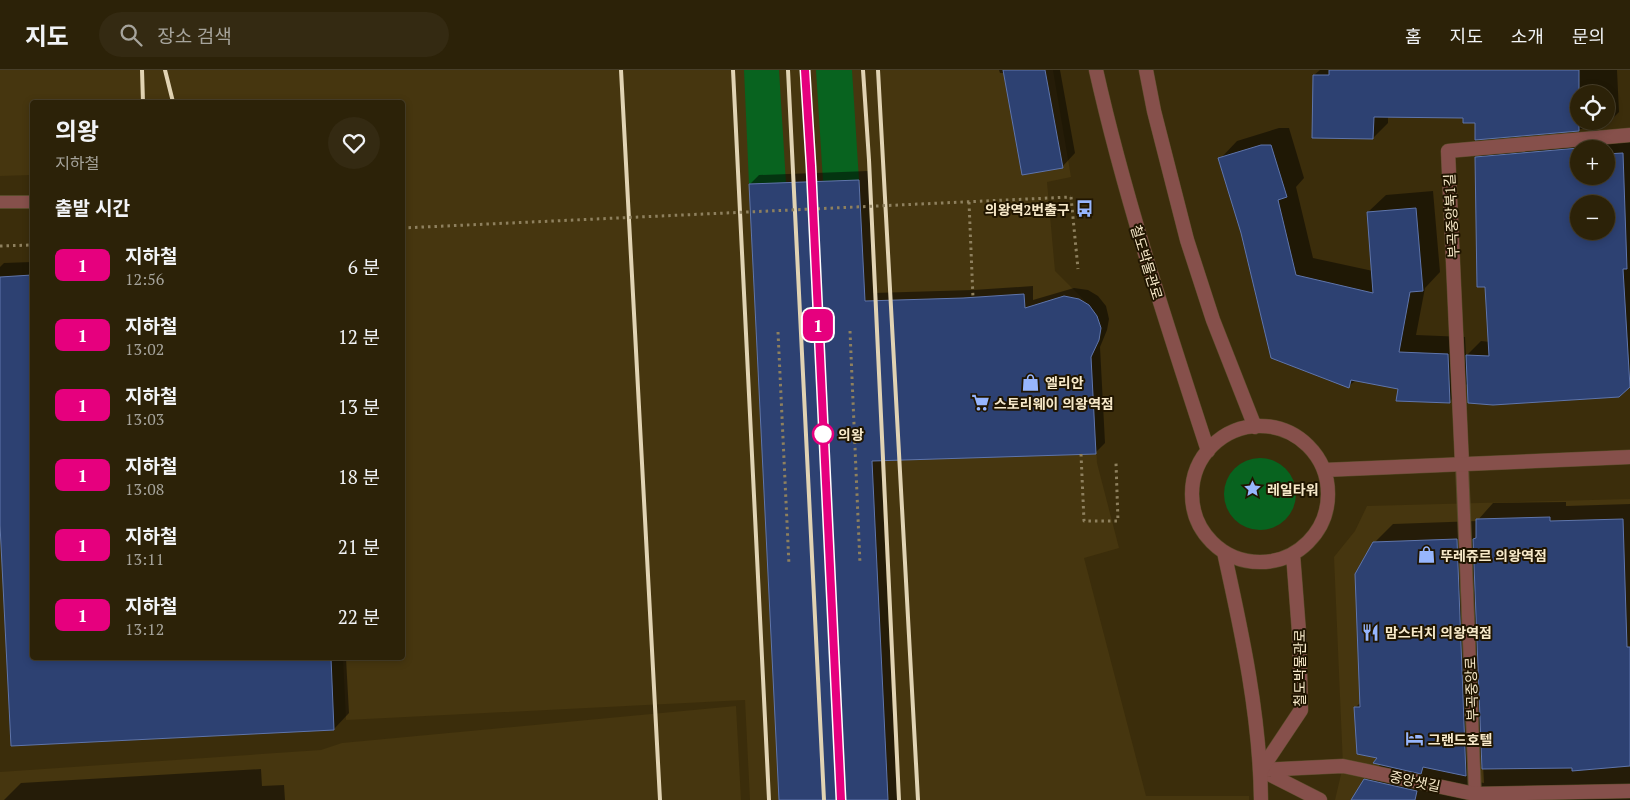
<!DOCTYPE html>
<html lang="ko">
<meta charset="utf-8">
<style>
:root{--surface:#2c2208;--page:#342a12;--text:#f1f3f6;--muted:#a6a49c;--line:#483f29}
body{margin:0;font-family:"PT Serif","Noto Sans KR",serif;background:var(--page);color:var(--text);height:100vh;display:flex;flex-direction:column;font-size:19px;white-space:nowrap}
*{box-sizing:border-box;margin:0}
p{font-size:16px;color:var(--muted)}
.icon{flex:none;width:28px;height:28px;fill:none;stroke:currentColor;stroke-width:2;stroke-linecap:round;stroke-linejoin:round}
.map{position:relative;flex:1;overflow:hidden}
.side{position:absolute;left:30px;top:30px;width:375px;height:560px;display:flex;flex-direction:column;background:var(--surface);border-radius:5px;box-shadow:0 2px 8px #0003,0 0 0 1px var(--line)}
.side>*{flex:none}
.badge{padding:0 10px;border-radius:8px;font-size:18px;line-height:32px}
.controls{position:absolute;left:1570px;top:15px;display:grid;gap:10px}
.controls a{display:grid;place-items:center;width:45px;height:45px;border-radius:50%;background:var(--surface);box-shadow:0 2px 8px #0003,0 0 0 1px var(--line);font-size:25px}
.map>.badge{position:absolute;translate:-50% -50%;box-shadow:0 0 0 2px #fff}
h2{padding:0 25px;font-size:19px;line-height:45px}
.round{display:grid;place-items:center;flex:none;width:52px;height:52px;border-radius:26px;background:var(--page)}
.summary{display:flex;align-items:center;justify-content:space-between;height:85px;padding:0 25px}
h1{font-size:24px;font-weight:700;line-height:38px}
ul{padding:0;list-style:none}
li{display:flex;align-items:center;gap:15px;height:70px;padding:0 25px}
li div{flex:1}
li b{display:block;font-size:19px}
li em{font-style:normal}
li .badge{min-width:55px;font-weight:700;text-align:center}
header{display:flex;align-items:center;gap:30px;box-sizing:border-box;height:70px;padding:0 25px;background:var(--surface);border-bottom:1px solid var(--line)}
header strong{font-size:24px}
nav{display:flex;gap:28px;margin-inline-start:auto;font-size:18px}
.search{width:350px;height:45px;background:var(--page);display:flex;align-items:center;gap:12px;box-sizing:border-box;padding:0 18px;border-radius:28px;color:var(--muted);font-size:19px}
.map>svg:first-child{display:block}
</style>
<header>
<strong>지도</strong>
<div class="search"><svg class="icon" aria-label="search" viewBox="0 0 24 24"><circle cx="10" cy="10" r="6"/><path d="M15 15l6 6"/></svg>장소 검색</div>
<nav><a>홈</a><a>지도</a><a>소개</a><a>문의</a></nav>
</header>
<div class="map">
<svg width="1630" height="730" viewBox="0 0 1630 730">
<rect width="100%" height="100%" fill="#3b2d0b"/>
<!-- built -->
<path fill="#46360f" d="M0 0H1053L1071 107 1047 112 1055 201 1089 235 1097 393 1119 478 1084 488 1146 726H1249V730H750L745 630 346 650 343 588H402V32H32V105L0 106Z
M1630 429V730H1335L1343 696 1334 487 1355 461 1367 436Z
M736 636 741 730H0V702L321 680 342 673Z"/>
<!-- green -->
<path fill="#08631f" d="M744 0H779L786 113 749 114Z
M816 0H852L859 110 823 111Z
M1224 424a36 36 0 1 1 72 0a36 36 0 1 1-72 0Z"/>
<!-- shadow -->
<path fill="#0007" fill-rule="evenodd" d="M999 0H1060L1075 83 1062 97 1005 3H1000Z
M1320 0H1617L1619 42 1604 57 1476 68V51L1465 47 1388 46V53L1373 68 1314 5ZM1579 24H1606V51H1579Z
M1279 58H1289L1304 108 1296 117 1313 188 1373 201 1368 142 1386 125 1433 121 1440 202 1425 218 1416 265 1465 267 1466 286 1481 271 1490 272 1476 88 1491 74 1630 70V315L1619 326 1468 313 1450 331 1397 330 1399 318 1356 310 1349 316 1243 162 1220 89 1237 71ZM1579 79H1606V106H1579ZM1579 134H1606V161H1579Z
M868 101 873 223 973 220 1033 216V230L1074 218 1088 220 1098 226 1106 236 1109 249 1107 260 1100 277 1105 373 1096 382 881 390 897 730H781L750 114 759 105Z
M32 192V588H346L349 643 334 659 12 674 0 430V197L4 193Z
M1566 432V436L1630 434V730H1363L1365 710 1381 694 1355 638 1361 632 1374 473 1393 454 1477 451 1493 433ZM1483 695 1484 713 1468 710Z
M261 699 262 716 284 715 285 730H4L21 713Z"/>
<!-- building -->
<path fill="#2d4172" stroke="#5f75ab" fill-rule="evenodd" d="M1003 0H1045L1063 98 1022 105Z
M1329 0H1579V61L1475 70V53H1463V48L1374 47 1373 69 1312 68 1313 5H1329Z
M1261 75H1271L1287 127 1278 130 1296 205 1373 223 1367 142 1416 138 1423 221 1410 222 1399 282 1448 284 1450 333 1396 331 1398 319 1351 310 1349 318 1271 288 1241 163 1218 88Z
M1579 78V106H1606V84L1623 83 1627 199H1623L1630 317 1619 327 1493 335 1468 333 1466 285 1489 286 1485 217H1477L1475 87ZM1579 134H1606V161H1579Z
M859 110 865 231 963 228 1024 224 1025 238 1064 226 1079 229 1089 235 1097 246 1101 258 1099 270 1091 287 1096 384 872 391 888 730H779L749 114Z
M32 205V588H331L334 660 11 676 0 455V207Z
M1550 447V451L1623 449 1627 577H1630V696L1572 701V698L1482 699 1473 469 1476 468V449Z
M1457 469 1466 706 1423 697 1421 704 1373 693 1377 688 1357 684 1354 637H1360L1355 504 1373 472Z
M1364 709 1417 721 1415 730H1351Z"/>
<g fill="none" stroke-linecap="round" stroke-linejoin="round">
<defs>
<path id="service" d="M0 132H32
M1462 394 1475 724"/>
<path id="minor" d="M1462 394 1448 81 1630 65
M1261 700 1343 696 1475 724 1630 721
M1261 700 1320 730"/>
<path id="tertiary" d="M1096 0C1125 129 1167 255 1208 381
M1146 0 1154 41 1187 170 1213 250 1255 357
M1192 424a68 68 0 1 1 136 0a68 68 0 1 1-136 0Z
M1324 400 1630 387
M1224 482C1242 563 1260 646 1261 730
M1261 700 1301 640 1299 562 1293 484"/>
</defs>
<!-- service casing -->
<use href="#service" stroke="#594b29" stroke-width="14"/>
<!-- minor casing -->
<use href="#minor" stroke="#594b29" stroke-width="15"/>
<!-- tertiary casing -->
<use href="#tertiary" stroke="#594b29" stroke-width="15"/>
<!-- path -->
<path stroke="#8e805e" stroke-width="3" stroke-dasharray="2.5 4" stroke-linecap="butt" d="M1071 127 1078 199
M969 132 973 228
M0 176 32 175
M850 261 860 494
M778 262 789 495
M1081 384 1084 451H1118L1116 393"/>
<!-- service -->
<use href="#service" stroke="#86504b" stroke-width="12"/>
<!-- minor -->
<use href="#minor" stroke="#86504b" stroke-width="14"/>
<!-- tertiary -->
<use href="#tertiary" stroke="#86504b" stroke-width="14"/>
<!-- rail -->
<path stroke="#e1d3b3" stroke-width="4" d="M142 0 143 32
M165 0 173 32
M621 0 660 730
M733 0 769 730
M788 0 824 730
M805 0 841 730
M863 0 869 90 899 730
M878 0 918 730"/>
<!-- path-bridge -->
<path stroke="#8e805e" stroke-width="3" stroke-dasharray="2.5 4" stroke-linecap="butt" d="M402 158 1071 127"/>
</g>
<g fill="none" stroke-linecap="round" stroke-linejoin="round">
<defs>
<path id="line" d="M805 0 811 96 841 730"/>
</defs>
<!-- line casing -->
<use href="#line" stroke="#fff" stroke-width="11"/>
<!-- line -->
<use href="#line" stroke="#e6007e" stroke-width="8"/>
</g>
<!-- icons -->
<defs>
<symbol id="bus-bare" viewBox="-9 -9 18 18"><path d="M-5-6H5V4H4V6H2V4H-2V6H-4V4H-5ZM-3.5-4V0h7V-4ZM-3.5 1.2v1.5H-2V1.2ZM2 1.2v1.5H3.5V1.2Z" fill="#97b6fd" stroke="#201500" stroke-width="2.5" paint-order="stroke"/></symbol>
<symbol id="shop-bare" viewBox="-9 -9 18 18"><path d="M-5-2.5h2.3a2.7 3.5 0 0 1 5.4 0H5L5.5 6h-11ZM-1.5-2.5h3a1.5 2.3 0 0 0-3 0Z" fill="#97b6fd" stroke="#201500" stroke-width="2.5" paint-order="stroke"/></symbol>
<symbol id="supermarket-bare" viewBox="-9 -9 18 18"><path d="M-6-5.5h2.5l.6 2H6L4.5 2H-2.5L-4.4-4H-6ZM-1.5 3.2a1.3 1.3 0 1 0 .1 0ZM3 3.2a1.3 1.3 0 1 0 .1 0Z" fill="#97b6fd" stroke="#201500" stroke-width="2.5" paint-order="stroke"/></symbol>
<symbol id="sight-bare" viewBox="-9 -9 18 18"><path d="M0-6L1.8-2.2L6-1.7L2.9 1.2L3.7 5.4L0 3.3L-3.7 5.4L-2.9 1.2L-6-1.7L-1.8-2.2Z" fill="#97b6fd" stroke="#201500" stroke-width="2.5" paint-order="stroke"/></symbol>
<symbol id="restaurant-bare" viewBox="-9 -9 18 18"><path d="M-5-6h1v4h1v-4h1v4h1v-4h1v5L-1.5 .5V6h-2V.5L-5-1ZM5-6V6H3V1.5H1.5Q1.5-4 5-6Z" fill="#97b6fd" stroke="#201500" stroke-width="2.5" paint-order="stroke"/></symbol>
<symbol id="hotel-bare" viewBox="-9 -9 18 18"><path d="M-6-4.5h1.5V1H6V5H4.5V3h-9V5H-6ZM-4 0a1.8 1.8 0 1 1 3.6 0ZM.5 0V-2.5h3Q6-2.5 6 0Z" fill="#97b6fd" stroke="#201500" stroke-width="2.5" paint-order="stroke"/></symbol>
</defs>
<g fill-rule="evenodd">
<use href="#bus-bare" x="1072" y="126" width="25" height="25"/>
<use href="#shop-bare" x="1018" y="300" width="25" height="25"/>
<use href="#supermarket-bare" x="968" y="320" width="25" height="25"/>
<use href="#sight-bare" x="1240" y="406" width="25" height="25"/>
<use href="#shop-bare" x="1414" y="472" width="25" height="25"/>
<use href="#restaurant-bare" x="1358" y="550" width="25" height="25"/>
<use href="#hotel-bare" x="1402" y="656" width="25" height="25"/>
</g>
<!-- markers -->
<circle fill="#fff" stroke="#e6007e" stroke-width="2.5" cx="823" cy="364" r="10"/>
<g text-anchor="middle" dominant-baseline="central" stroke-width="4" stroke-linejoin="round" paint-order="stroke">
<!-- poi labels -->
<g font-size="14" font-weight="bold" fill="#f7e9c9" stroke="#201500" text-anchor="start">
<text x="1070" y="139" text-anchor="end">의왕역2번출구</text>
<text x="1045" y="312">엘리안</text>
<text x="994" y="333">스토리웨이 의왕역점</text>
<text x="1267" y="419">레일타워</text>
<text x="1440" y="485">뚜레쥬르 의왕역점</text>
<text x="1385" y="562">맘스터치 의왕역점</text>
<text x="1428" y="669">그랜드호텔</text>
</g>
<!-- street labels -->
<g font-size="14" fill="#f7e9c9" stroke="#201500">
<text transform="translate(1451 146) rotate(-93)">부곡중앙북1길</text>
<text transform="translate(1147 192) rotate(73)">철도박물관로</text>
<text transform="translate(1299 598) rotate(-90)">철도박물관로</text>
<text transform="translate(1471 619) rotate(-92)">부곡중앙로</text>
<text transform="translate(1415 711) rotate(12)">중앙샛길</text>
</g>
<!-- stop labels -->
<g font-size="14" font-weight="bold" fill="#f7e9c9" stroke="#201500" text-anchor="start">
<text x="838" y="364">의왕</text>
</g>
</g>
</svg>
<div class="controls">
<a><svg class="icon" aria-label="locate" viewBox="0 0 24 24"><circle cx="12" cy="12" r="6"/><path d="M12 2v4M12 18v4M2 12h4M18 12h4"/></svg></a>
<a>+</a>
<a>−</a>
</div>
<b class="badge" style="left:818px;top:255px;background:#e6007e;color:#fff">1</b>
<section class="side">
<div class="summary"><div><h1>의왕</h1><p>지하철</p></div><a class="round"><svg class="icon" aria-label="heart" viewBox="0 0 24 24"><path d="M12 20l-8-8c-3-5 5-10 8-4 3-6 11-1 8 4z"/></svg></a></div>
<h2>출발 시간</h2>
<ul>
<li><span class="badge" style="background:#e6007e;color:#fff">1</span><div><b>지하철</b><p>12:56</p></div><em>6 분</em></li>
<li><span class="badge" style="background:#e6007e;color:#fff">1</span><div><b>지하철</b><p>13:02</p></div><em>12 분</em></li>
<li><span class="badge" style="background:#e6007e;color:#fff">1</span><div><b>지하철</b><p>13:03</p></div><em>13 분</em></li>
<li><span class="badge" style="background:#e6007e;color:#fff">1</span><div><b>지하철</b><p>13:08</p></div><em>18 분</em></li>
<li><span class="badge" style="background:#e6007e;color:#fff">1</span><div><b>지하철</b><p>13:11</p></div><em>21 분</em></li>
<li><span class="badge" style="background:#e6007e;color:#fff">1</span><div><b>지하철</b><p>13:12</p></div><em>22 분</em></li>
</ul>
</section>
</div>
